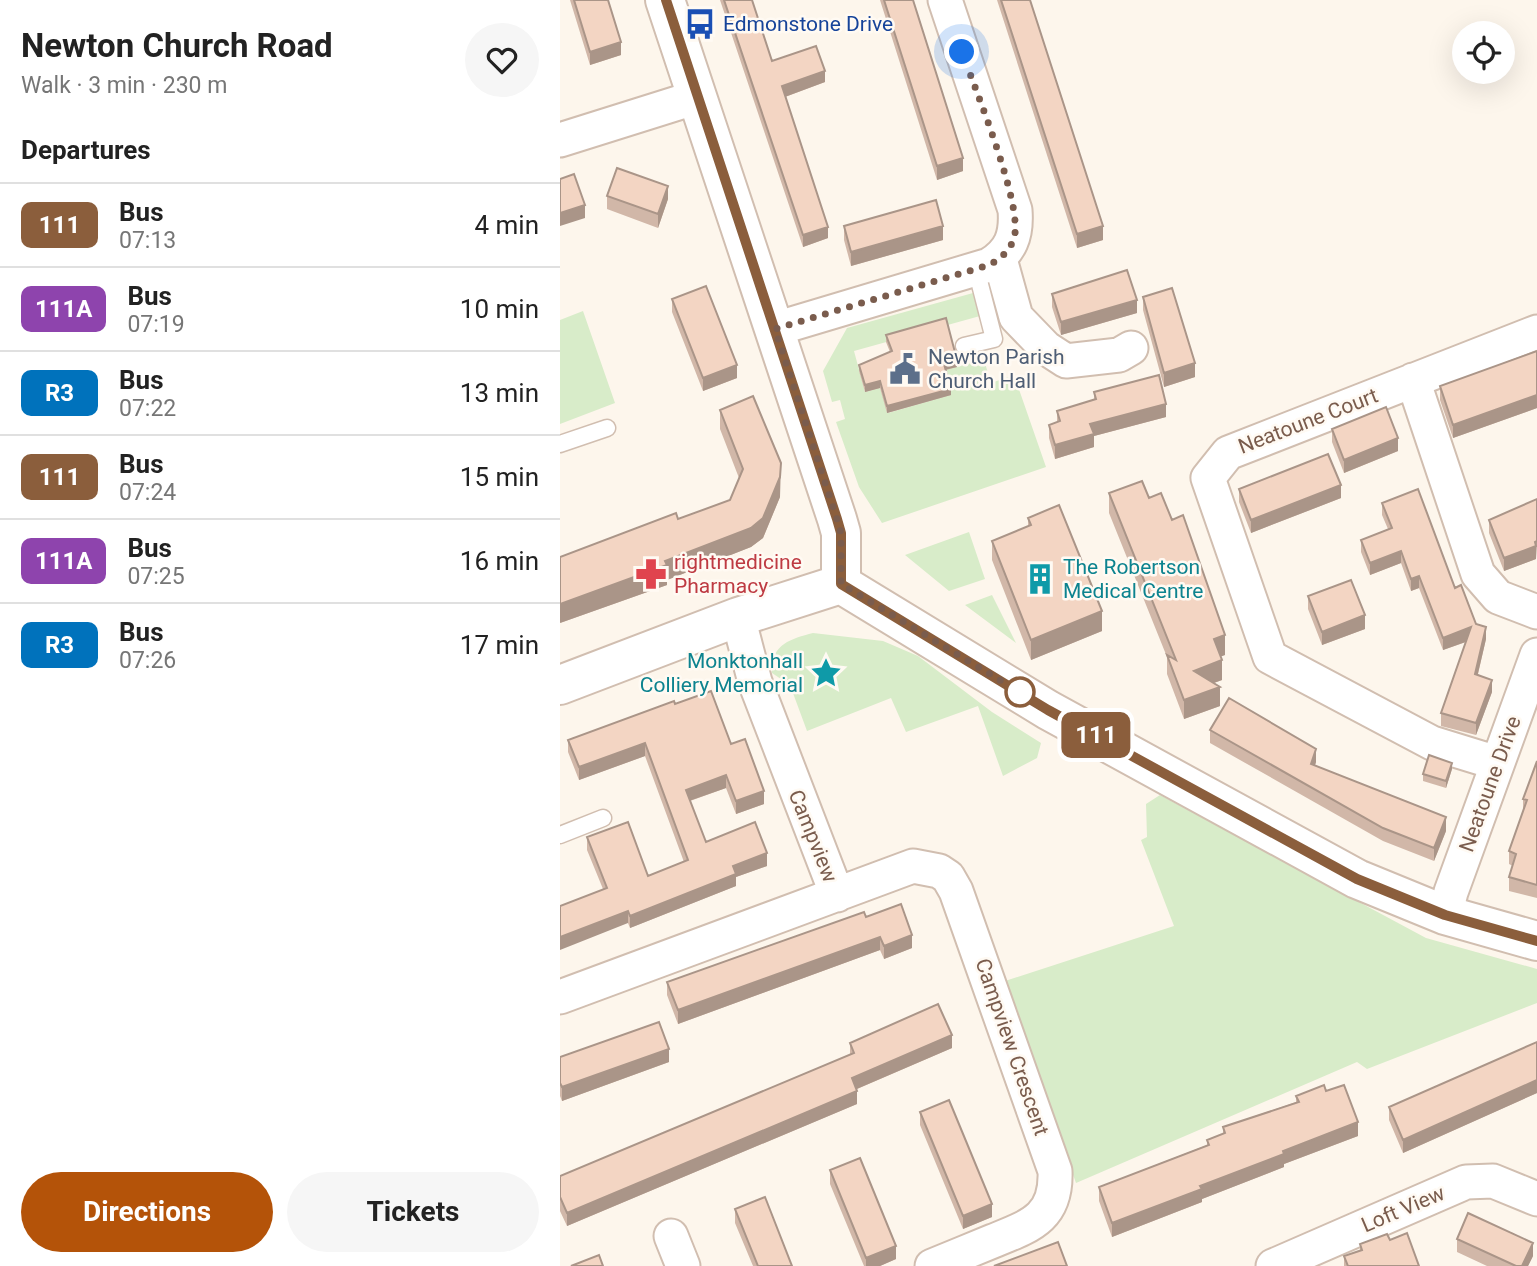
<!DOCTYPE html>
<meta charset="utf-8">
<style>
:root{--surface:#fff;--page:#f6f6f6;--text:#222;--muted:#767676;--line:#e0e0e0;--accent:#b45309}
body{margin:0;font-family:Roboto,sans-serif;background:var(--page);color:var(--text);height:100vh;display:flex;flex-direction:column;font-size:26px;white-space:nowrap}
*{box-sizing:border-box;margin:0}
p{font-size:23px;color:var(--muted)}
.icon{flex:none;width:38px;height:38px;fill:none;stroke:currentColor;stroke-width:2;stroke-linecap:round;stroke-linejoin:round}
.map{position:relative;flex:1;overflow:hidden}
.side{display:flex;flex-direction:column;background:var(--surface);width:560px}
.side>*{flex:none}
.badge{padding:0 14px;border-radius:10px;font-size:24px;line-height:46px}
.tools{position:absolute;left:892px;top:21px;display:grid;gap:14px}
.tools a{display:grid;place-items:center;width:63px;height:63px;border-radius:50%;background:var(--surface);box-shadow:0 7px 28px #0002;font-size:35px}
.you{position:absolute;width:35px;height:35px;margin:-18px;border:5px solid #fff;border-radius:50%;background:#1a73e8;box-shadow:0 0 0 10px #1a73e833}
.map>.badge{position:absolute;translate:-50% -50%;box-shadow:0 0 0 4px #fff}
h2{padding:0 21px;font-size:26px;line-height:63px}
.round{display:grid;place-items:center;flex:none;width:74px;height:74px;border-radius:37px;background:var(--page)}
.overview{display:flex;align-items:center;justify-content:space-between;height:119px;padding:0 21px}
h1{font-size:33px;font-weight:700;line-height:52px}
.button{display:flex;gap:14px;margin-top:auto;padding:14px 21px}
.button a{flex:1;height:80px;border-radius:42px;background:var(--accent);color:#fff;font-size:28px;font-weight:700;line-height:80px;text-align:center}
.button a+a{background:var(--page);color:var(--text)}
ul{padding:0;list-style:none}
li{display:flex;align-items:center;gap:21px;height:84px;padding:0 21px;border-top:2px solid var(--line)}
li div{flex:1}
li b{display:block;font-size:26px}
li em{font-style:normal}
li .badge{min-width:77px;font-weight:700;text-align:center}
main{display:flex;flex:1;min-height:0}
.map>svg:first-child{display:block}
</style>
<main>
<section class="side">
<div class="overview"><div><h1>Newton Church Road</h1><p>Walk · 3 min · 230 m</p></div><a class="round"><svg class="icon" aria-label="heart" viewBox="0 0 24 24"><path d="M12 20l-8-8c-3-5 5-10 8-4 3-6 11-1 8 4z"/></svg></a></div>
<h2>Departures</h2>
<ul>
<li><span class="badge" style="background:#8b5e3c;color:#fff">111</span><div><b>Bus</b><p>07:13</p></div><em>4 min</em></li>
<li><span class="badge" style="background:#8e44ad;color:#fff">111A</span><div><b>Bus</b><p>07:19</p></div><em>10 min</em></li>
<li><span class="badge" style="background:#0072bc;color:#fff">R3</span><div><b>Bus</b><p>07:22</p></div><em>13 min</em></li>
<li><span class="badge" style="background:#8b5e3c;color:#fff">111</span><div><b>Bus</b><p>07:24</p></div><em>15 min</em></li>
<li><span class="badge" style="background:#8e44ad;color:#fff">111A</span><div><b>Bus</b><p>07:25</p></div><em>16 min</em></li>
<li><span class="badge" style="background:#0072bc;color:#fff">R3</span><div><b>Bus</b><p>07:26</p></div><em>17 min</em></li>
</ul>
<div class="button"><a>Directions</a><a>Tickets</a></div>
</section>
<div class="map">
<svg width="977" height="1266" viewBox="0 0 977 1266">
<rect width="100%" height="100%" fill="#fdf6ec"/>
<!-- green -->
<path fill="#d8ecc9" d="M413 293 420 316 294 351 305 392 320 388 328 413 390 395 384 370 424 360 431 383 454 375 486 467 322 523 299 487 276 422 285 419 280 400 272 402 263 371 287 328Z
M23 311 55 403 0 424V320Z
M409 532 425 579 389 591 345 555Z
M432 595 456 643 405 605Z
M253 633 323 641 358 656 432 712 481 743 477 758 443 776 418 706 346 732 331 698 247 731 230 685 212 673C210 645 230 639 253 633Z
M600 795 866 938 977 969V1003L807 1069 797 1062 516 1183 445 981 614 926 581 840 587 837 586 804Z"/>
<g fill="none" stroke-linecap="round" stroke-linejoin="round">
<defs>
<path id="service" d="M404 346 434 339 416 269
M0 444 47 428
M0 835 43 818"/>
<path id="minor" d="M0 140 137 97
M440 259 456 317 486 348 506 361 559 355 571 348
M215 329 429 265C451 252 457 235 455 210L385 0
M853 380 918 574 938 597 977 612
M178 617 195 682 277 895
M937 763 872 743 710 657 648 478 668 453 977 332
M885 915 891 892 977 655
M0 997 353 866 379 871 388 877 396 891 495 1171C497 1218 470 1226 433 1241 413 1249 392 1258 372 1266
M111 1236 123 1266
M713 1266 906 1182 933 1181 977 1199"/>
<path id="tertiary" d="M105 0 277 519 281 533V584
M0 685 178 617 281 584 488 710 797 879 885 915 977 941"/>
</defs>
<!-- service casing -->
<use href="#service" stroke="#d1beb0" stroke-width="19"/>
<!-- minor casing -->
<use href="#minor" stroke="#d1beb0" stroke-width="37"/>
<!-- tertiary casing -->
<use href="#tertiary" stroke="#d1beb0" stroke-width="42"/>
<!-- service -->
<use href="#service" stroke="#fff" stroke-width="16"/>
<!-- minor -->
<use href="#minor" stroke="#fff" stroke-width="33"/>
<!-- tertiary -->
<use href="#tertiary" stroke="#fff" stroke-width="38"/>
</g>
<!-- wall -->
<path fill="#d1b7a8" d="M10 0H48L61 55 30 65Z
M160 0H192L212 61 265 82 225 97 268 238 243 247Z
M320 0H353L403 171 377 180Z
M437 0H470L543 240 517 248Z
M47 196 108 199 98 228 47 209Z
M284 226 383 240 291 266 284 240Z
M492 294 577 313 501 335 492 307Z
M583 297 635 377 604 387 583 310Z
M112 299 177 378 143 391 112 312Z
M326 335 397 367 386 370 391 395 327 413 320 388 305 392 299 371V365L330 352 326 342Z
M977 351V408L893 438 880 400V386Z
M534 392 606 417 534 436V447L495 459 489 438V425L497 422V411L534 400Z
M160 410 220 497 203 538 191 547 107 580V585L0 623 118 519 170 500 179 478 160 429Z
M772 429 838 451 784 473 772 442Z
M679 489 781 498 691 533 679 502Z
M549 493 589 498 665 655 661 656 662 680 654 683 660 706 624 719 607 674V657L549 513Z
M977 499 976 559 944 571 929 533V520Z
M822 503 895 588 926 639 918 674 932 692 916 735 881 726V713L906 642 883 650 859 588 851 591 841 563 810 575 801 552V540L828 529 822 515Z
M468 518 542 631 471 660 432 560V541L468 526Z
M748 596 805 629 762 645 748 609Z
M115 704 171 744 204 804 176 814 166 788 130 801 146 842 207 866 176 877V886L70 928 68 923 43 889 27 850V837L88 876 124 862 85 756 19 780 8 752V740Z
M650 730 756 762 755 765 886 831 874 861 823 841 650 743Z
M977 761V898L949 891V877L953 866 949 864V851L963 812V799Z
M892 769 886 788 863 781V774Z
M306 917 352 948 324 959 320 950 118 1024 107 995V982Z
M977 1042V1093L843 1153 829 1120V1107Z
M290 1043 392 1048 297 1089V1104L7 1226 0 1211V1176L290 1055Z
M0 1057 109 1062 2 1101 0 1096Z
M766 1091 798 1136 724 1164V1167L642 1199V1202L552 1237 539 1201V1187L647 1145V1140L663 1134V1127L736 1102V1096Z
M360 1112 432 1217 403 1229 360 1125Z
M270 1170 336 1259 320 1266H304L270 1184Z
M175 1209 232 1266H193L175 1223Z
M897 1239 973 1256 968 1266H927L897 1252Z
M830 1240 859 1266H784V1256L800 1251V1244Z"/>
<!-- shaded-wall -->
<path fill="#aa9588" d="M61 42V55L30 65V52Z
M265 71V82L222 98V86Z
M403 158V171L377 180V166Z
M108 186V199L98 228V214Z
M25 205V218L0 226V213Z
M383 226V240L291 266V252Z
M543 226V240L517 248V234Z
M268 227V238L243 247V235Z
M577 300V313L501 335V322Z
M397 360V367L384 370V364Z
M635 363V377L604 387V373Z
M177 365V378L143 391V378Z
M320 381V388L305 392V385Z
M391 389V395L327 413V406Z
M977 395V408L893 438V425Z
M606 404V417L534 436V447L495 459V445L530 424Z
M838 438V451L784 473V460Z
M221 463 220 497 203 538 191 547 107 580V585L0 623V604L105 561Z
M781 485V498L691 533V520Z
M977 541 976 559 944 571V558Z
M841 551V563L810 575V563Z
M859 576V588L851 591V579Z
M542 611V631L471 660V640Z
M805 615V629L762 645V632Z
M911 627V640L883 650V638Z
M926 627V639L915 686V674Z
M665 635V655L654 659V639Z
M662 660V680L634 690V671Z
M932 680V692L916 735V723Z
M660 687V706L624 719V700Z
M85 743V756L19 780V767Z
M756 749V762L751 777V764Z
M892 763V769L886 788V781Z
M166 775V788L126 802V790Z
M204 791V804L176 814V801Z
M886 817V831L874 861V848Z
M207 853V866L176 877V886L70 928V916L173 866Z
M68 911V923L0 950V937Z
M352 935V948L324 959V946Z
M320 937V950L118 1024V1010Z
M392 1035V1048L292 1091V1078Z
M109 1049V1062L2 1101V1087Z
M977 1080V1093L843 1153V1140Z
M297 1091V1104L7 1226V1213Z
M798 1122V1136L724 1164V1167L642 1199V1202L552 1237V1223L723 1151Z
M432 1204V1217L403 1229V1216Z
M973 1243V1256L968 1266H962Z
M336 1246V1259L320 1266H306V1258Z"/>
<!-- building -->
<path fill="#f3d5c3" stroke="#aa9588" stroke-width="2" d="M14 0H48L61 42 30 52Z
M164 0H192L212 61 256 46 265 71 222 86 268 227 243 235Z
M324 0H353L403 158 377 166Z
M441 0H470L543 226 517 234Z
M57 168 108 186 98 214 47 196Z
M14 174 25 205 0 213V179Z
M376 200 383 226 291 252 284 226Z
M567 270 577 300 501 322 492 294Z
M146 286 177 365 143 378 112 299Z
M612 288 635 363 604 373 583 297Z
M386 318 397 360 384 364 391 389 327 406 320 381 305 385 299 365 332 351 326 335Z
M977 351V395L893 425 880 386Z
M599 375 606 404 530 424 534 434 495 445 489 425 500 421 497 411 536 399 534 392Z
M193 396 221 463 220 477 203 518 191 528 105 561 107 565 0 604V557L116 513 118 519 170 500 183 469 160 410Z
M826 407 838 438 784 460 772 429Z
M768 454 781 485 691 520 679 489Z
M582 481 589 498 601 493 612 520 623 515 665 635 654 639 662 660 634 671 660 687 624 700 607 655 616 660 549 493Z
M858 489 895 588 901 585 916 624 926 627 915 674 932 680 916 723 881 713 911 627 883 638 859 576 851 579 841 551 810 563 801 540 832 528 822 503Z
M977 499V541L975 542 976 546 944 558 929 520Z
M499 505 542 611 471 640 432 541 471 525 468 518Z
M791 580 805 615 762 632 748 596Z
M151 691 171 744 185 739 204 791 176 801 166 775 126 790 146 842 195 822 207 853 173 866 176 874 70 916 68 911 0 937V906L47 888 27 837 68 822 88 876 128 860 85 743 19 767 8 740 114 701 115 704Z
M669 698 756 749 751 764 886 817 874 848 823 828 650 730Z
M869 755 892 763 886 781 863 774Z
M977 761V885L949 877 956 854 949 851 967 800 963 799Z
M341 904 352 935 324 946 320 937 118 1010 107 982 304 912 306 917Z
M378 1004 392 1035 292 1078 297 1091 7 1213 0 1197V1176L294 1053 290 1043Z
M99 1022 109 1049 2 1087 0 1083V1057Z
M977 1042V1080L843 1140 829 1107Z
M764 1085 766 1091 784 1085 798 1122 723 1151 724 1154 640 1186 642 1189 552 1223 539 1187 649 1145 647 1140 665 1133 663 1127 739 1102 736 1096Z
M389 1100 432 1204 403 1216 360 1112Z
M300 1158 336 1246 306 1258 270 1170Z
M205 1197 232 1266H198L175 1209Z
M908 1213 973 1243 962 1266H956L897 1239Z
M847 1233 859 1266H788L784 1256 802 1250 800 1244 827 1234 830 1240Z
M498 1242 507 1266H434Z
M39 1255 43 1266H11Z"/>
<g fill="none" stroke-linecap="round" stroke-linejoin="round">
<defs>
<path id="line" d="M106 0 277 519 281 533V584L488 710 797 879 885 915 977 941"/>
</defs>
<!-- line casing -->
<use href="#line" stroke="#fff" stroke-width="16"/>
<!-- line -->
<use href="#line" stroke="#8b5e3c" stroke-width="10"/>
<!-- walk -->
<path stroke="#7a5c4d" stroke-width="7" stroke-dasharray="0 12.6" d="M402 52C415 89 464 207 454 238 450 251 440 259 429 265L215 329 277 519 281 533V584L468 697 460 692"/>
</g>
<!-- icons -->
<defs>
<symbol id="bus-bare" viewBox="-9 -9 18 18"><path d="M-5-6H5V4H4V6H2V4H-2V6H-4V4H-5ZM-3.5-4V0h7V-4ZM-3.5 1.2v1.5H-2V1.2ZM2 1.2v1.5H3.5V1.2Z" fill="#1a4fb4" stroke="#fffaf3" stroke-width="2.5" paint-order="stroke"/></symbol>
<symbol id="civic-bare" viewBox="-9 -9 18 18"><path d="M-.6-6.5H3V-4.5H.6V-3L4-1V1h2V6H-6V1h2V-1L-.6-3ZM-1.2 2.5V6h2.4V2.5Z" fill="#5c6f8a" stroke="#fffaf3" stroke-width="2.5" paint-order="stroke"/></symbol>
<symbol id="pharmacy-bare" viewBox="-9 -9 18 18"><path d="M-2-6h4v4h4v4h-4v4h-4v-4h-4v-4h4Z" fill="#e0444e" stroke="#fffaf3" stroke-width="2.5" paint-order="stroke"/></symbol>
<symbol id="building-bare" viewBox="-9 -9 18 18"><path d="M-4-6H4V6H1V3H-1V6H-4ZM-2.5-4.3h1.7v1.8h-1.7ZM.8-4.3h1.7v1.8H.8ZM-2.5-1h1.7V.8h-1.7ZM.8-1h1.7V.8H.8Z" fill="#0f9aa8" stroke="#fffaf3" stroke-width="2.5" paint-order="stroke"/></symbol>
<symbol id="sight-bare" viewBox="-9 -9 18 18"><path d="M0-6L1.8-2.2L6-1.7L2.9 1.2L3.7 5.4L0 3.3L-3.7 5.4L-2.9 1.2L-6-1.7L-1.8-2.2Z" fill="#0f9aa8" stroke="#fffaf3" stroke-width="2.5" paint-order="stroke"/></symbol>
</defs>
<g fill-rule="evenodd">
<use href="#bus-bare" x="118" y="2" width="44" height="44"/>
<use href="#civic-bare" x="323" y="347" width="44" height="44"/>
<use href="#pharmacy-bare" x="69" y="552" width="44" height="44"/>
<use href="#building-bare" x="458" y="557" width="44" height="44"/>
<use href="#sight-bare" x="244" y="651" width="44" height="44"/>
</g>
<!-- markers -->
<circle fill="#fff" stroke="#8b5e3c" stroke-width="3.5" cx="460" cy="692" r="14"/>
<g text-anchor="middle" dominant-baseline="central" stroke-width="5" stroke-linejoin="round" paint-order="stroke">
<!-- transit labels -->
<g font-size="21" fill="#164399" stroke="#fffaf3" text-anchor="start">
<text x="163" y="24">Edmonstone Drive</text>
</g>
<!-- service labels -->
<g font-size="21" fill="#4e5e75" stroke="#fffaf3" text-anchor="start">
<text x="368" y="357">Newton Parish<tspan x="368" dy="24">Church Hall</tspan></text>
</g>
<!-- street labels -->
<g font-size="21" fill="#7a5c4d" stroke="#fffaf3">
<text transform="translate(748 421) rotate(-21)">Neatoune Court</text>
<text transform="translate(930 784) rotate(-70)">Neatoune Drive</text>
<text transform="translate(253 836) rotate(68)">Campview</text>
<text transform="translate(452 1047) rotate(71)">Campview Crescent</text>
<text transform="translate(843 1209) rotate(-23)">Loft View</text>
</g>
<!-- health labels -->
<g font-size="21" fill="#be3a42" stroke="#fffaf3" text-anchor="start">
<text x="114" y="562">rightmedicine<tspan x="114" dy="24">Pharmacy</tspan></text>
</g>
<!-- culture labels -->
<g font-size="21" fill="#0d838f" stroke="#fffaf3" text-anchor="start">
<text x="503" y="567">The Robertson<tspan x="503" dy="24">Medical Centre</tspan></text>
<text x="243" y="661" text-anchor="end">Monktonhall<tspan x="243" dy="24">Colliery Memorial</tspan></text>
</g>
</g>
</svg>
<div class="tools">
<a><svg class="icon" aria-label="locate" viewBox="0 0 24 24"><circle cx="12" cy="12" r="6"/><path d="M12 2v4M12 18v4M2 12h4M18 12h4"/></svg></a>
</div>
<div class="you" style="left:402px;top:52px"></div>
<b class="badge" style="left:536px;top:735px;background:#8b5e3c;color:#fff">111</b>
</div>
</main>
